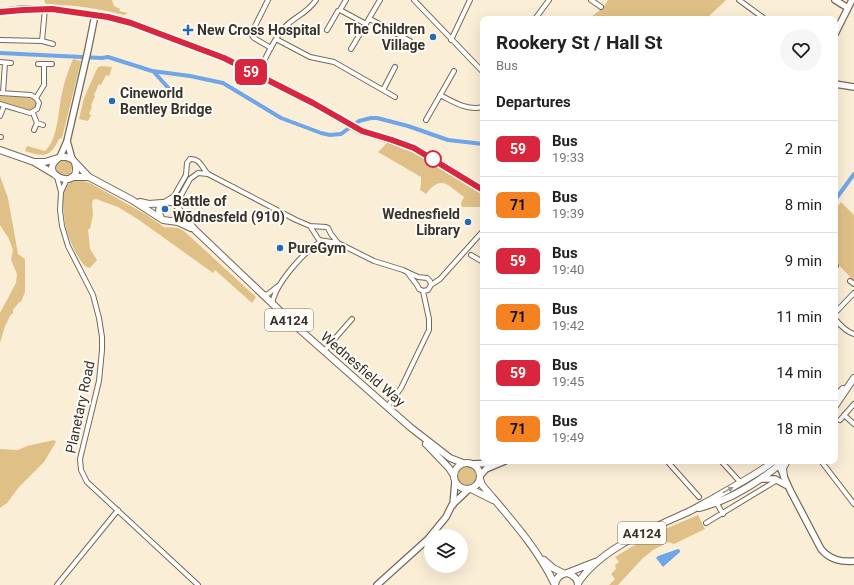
<!DOCTYPE html>
<meta charset="utf-8">
<style>
:root{--surface:#fff;--page:#f6f6f6;--text:#222;--muted:#767676;--line:#e0e0e0}
body{margin:0;font-family:Roboto,sans-serif;background:var(--page);color:var(--text);height:100vh;display:flex;flex-direction:column;font-size:15px;white-space:nowrap}
*{box-sizing:border-box;margin:0}
p{font-size:13px;color:var(--muted)}
.icon{flex:none;width:22px;height:22px;fill:none;stroke:currentColor;stroke-width:2;stroke-linecap:round;stroke-linejoin:round}
.map{position:relative;flex:1;overflow:hidden}
.side{position:absolute;left:480px;top:16px;width:358px;height:448px;display:flex;flex-direction:column;background:var(--surface);border-radius:8px;box-shadow:0 4px 16px #0002}
.side>*{flex:none}
.badge{padding:0 8px;border-radius:6px;font-size:14px;line-height:26px}
.tools{position:absolute;left:424px;top:529px;display:grid;gap:8px}
.tools a{display:grid;place-items:center;width:44px;height:44px;border-radius:50%;background:var(--surface);box-shadow:0 4px 16px #0002;font-size:20px}
.map>.badge{position:absolute;translate:-50% -50%;box-shadow:0 0 0 2px #fff}
h2{padding:0 16px;font-size:15px;line-height:36px}
.round{display:grid;place-items:center;flex:none;width:42px;height:42px;border-radius:21px;background:var(--page)}
.headline{display:flex;align-items:center;justify-content:space-between;height:68px;padding:0 16px}
h1{font-size:19px;font-weight:700;line-height:30px}
ul{padding:0;list-style:none}
li{display:flex;align-items:center;gap:12px;height:56px;padding:0 16px;border-top:1px solid var(--line)}
li div{flex:1}
li b{display:block;font-size:15px}
li em{font-style:normal}
li .badge{min-width:44px;font-weight:700;text-align:center}
.map>svg:first-child{display:block}
</style>
<div class="map">
<svg width="854" height="585" viewBox="0 0 854 585">
<rect width="100%" height="100%" fill="#fbeed7"/>
<!-- green -->
<path fill="#dfc087" d="M44 0H112L114 6 120 9 119 11 128 13 124 15C98 8 72 5 46 4Z
M608 0H726L706 19H588L603 8Z
M73 59 81 61 62 138 59 139C50 158 43 157 25 151L27 146 45 151C59 139 58 106 63 89 65 79 69 69 73 59Z
M102 66 112 67 109 76 106 75 101 85 99 84 94 95 95 96 91 106 92 107 89 114 91 115 88 121 79 119 84 98 96 71 98 67Z
M0 96 33 98C37 101 37 104 35 109L29 111 0 102Z
M388 142 410 150 431 161 483 193V207H462L461 203 464 197C449 187 442 173 426 194L420 190 421 184V177L378 152Z
M56 168a8 8 0 1 1 16 0a8 8 0 1 1-16 0Z
M0 176 8 198 18 254 25 259V292L21 302H19L13 310V314H11L5 326 0 343V313L16 283 17 274 11 260 13 250 9 239 0 225Z
M74 180H80L90 183 145 214 164 227 178 228 184 231 256 297 252 303 215 270 213 273 139 220 118 207 96 199 93 200 92 203 93 215 90 229H88L90 249 97 260 90 268C80 268 66 233 65 223 64 216 62 198 64 191 65 186 70 183 74 180Z
M841 202 854 215V281L835 261V210Z
M54 440 56 442 44 462 19 487 7 503 0 508V449L18 450 27 446Z
M458 476a9 9 0 1 1 18 0a9 9 0 1 1-18 0Z
M698 515 705 529 674 544 669 542 653 550 642 559 618 585H609L615 579 611 574 616 569 615 565 619 562 615 557 653 534Z"/>
<!-- water -->
<path fill="#70a6e8" d="M678 549 680 550V552L663 567 656 558 658 556Z"/>
<g fill="none" stroke-linecap="round" stroke-linejoin="round">
<!-- canal -->
<path stroke="#70a6e8" stroke-width="4" d="M0 53 102 58 108 57 152 71 190 76 223 83 281 118 321 133 330 135 341 134 359 121 371 118H377L408 126 448 140 483 144
M153 71 172 92
M835 200 854 174"/>
<defs>
<path id="street" d="M268 0 251 34 254 38 271 48
M414 0 483 72
M591 0 601 7
M739 0 765 19
M45 9 42 41 53 44
M340 10 346 0
M370 19 410 41 407 46
M535 19 549 0
M327 30 338 11 340 10 366 24
M276 39 310 57 334 62 395 97
M0 40 42 41
M451 40 470 0
M351 49 380 0
M0 62 11 63
M38 64H52
M257 75C265 60 272 42 283 29 294 16 306 15 316 0
M383 90 395 67
M0 93 31 95 36 98 39 103 37 109 30 113 0 104
M3 93 5 63
M440 95C454 102 467 111 483 107
M36 98 44 85V64
M33 113 37 123
M0 116 4 106
M426 120 454 71
M34 130 37 123 43 125
M0 137H1
M57 177 61 192 60 210 62 226 68 246 93 295 99 318 102 337V350L99 381 80 459 81 470 87 482 198 585
M61 192 67 179
M166 201 174 196 186 175 187 163 190 159C200 158 202 168 208 174L296 220 310 226 326 227 328 228 331 234 338 243
M178 207V202L179 199 190 179 198 173 208 174
M310 226 319 240 338 243 374 261 403 270 418 277 427 278 430 281 431 285
M471 255 483 262
M835 265 836 266
M850 281 854 284
M423 291 428 290 431 285 440 279 483 231
M262 295 268 294 278 286
M272 304C275 284 304 251 322 241
M835 313 854 293
M835 319C840 325 847 332 854 334
M324 351 352 319
M387 407 401 388 429 330V319L423 291 419 289 417 285 407 272
M844 415 854 424
M840 420 854 404
M667 461 699 497
M721 461 741 483
M821 461 854 504
M716 502 723 514
M706 523 774 482
M57 585 118 510"/>
<path id="secondary" d="M835 0 848 8
M0 12 23 9H52L108 17 131 23 224 58 313 103 359 130 414 148 483 190
M835 34 852 0
M835 84 854 87
M67 141 72 159
M60 157 67 141 88 50 95 15
M775 461 779 465 790 490 821 549C830 560 841 562 854 561
M471 464 497 463
M480 476 486 469 505 461
M761 479H775L786 485
M453 505 455 482
M377 585 428 539 446 517 452 505 469 489"/>
<path id="primary" d="M0 150 34 162 54 174
M35 162H45L58 158
M75 163C84 193 33 175 60 157H66L72 159 89 177 132 200 163 220 178 222 191 228
M72 177H89
M140 202 149 204 162 203
M179 210 195 230 298 328 410 427 450 458 463 463
M161 218C152 200 178 196 179 211 179 216 176 219 173 221
M835 398 843 389
M835 406 854 378
M426 444 449 468 454 476
M454 476a13 13 0 1 1 26 0a13 13 0 1 1-26 0Z
M784 477 783 468 787 461
M480 479 482 485C509 517 537 547 555 585
M471 489 493 500
M699 508C732 500 759 482 784 461
M544 560 553 568 563 573
M567 573 595 562
M578 583C601 548 653 528 690 511 698 507 706 502 714 498 734 486 755 476 774 461
M555 585C556 578 560 574 567 573 573 575 578 579 578 585"/>
</defs>
<!-- street casing -->
<use href="#street" stroke="#766a56" stroke-width="6"/>
<!-- secondary casing -->
<use href="#secondary" stroke="#766a56" stroke-width="8"/>
<!-- primary casing -->
<use href="#primary" stroke="#766a56" stroke-width="8"/>
<!-- street -->
<use href="#street" stroke="#fff" stroke-width="4"/>
<!-- secondary -->
<use href="#secondary" stroke="#fff" stroke-width="5.5"/>
<!-- primary -->
<use href="#primary" stroke="#fff" stroke-width="6"/>
</g>
<!-- one-way arrows -->
<defs><path id="oneway-solid" d="M-6-.8H1V-3.2L6.5 0L1 3.2V.8H-6Z"/></defs>
<use fill="#9c9a95" href="#oneway-solid" transform="translate(728 490) rotate(-28)"/>
<g fill="none" stroke-linecap="round" stroke-linejoin="round">
<defs>
<path id="line" d="M0 12 23 10 52 9 108 17 131 23 224 58 313 103 362 131 392 140 414 148 483 190"/>
</defs>
<!-- line casing -->
<use href="#line" stroke="#fff" stroke-width="9"/>
<!-- line -->
<use href="#line" stroke="#d7263d" stroke-width="6"/>
</g>
<!-- markers -->
<g fill="#236aba" stroke="#fffcf8" stroke-width="1.5">
<path d="M186 24h4v4h4v4h-4v4h-4v-4h-4v-4h4z"/>
<circle cx="433" cy="37" r="4"/>
<circle cx="112" cy="101" r="4"/>
<circle cx="165" cy="209" r="4"/>
<circle cx="468" cy="222" r="4"/>
<circle cx="280" cy="248" r="4"/>
</g>
<circle fill="#fff" stroke="#d7263d" stroke-width="2" cx="433" cy="159" r="8"/>
<g text-anchor="middle" dominant-baseline="central" stroke-width="4" stroke-linejoin="round" paint-order="stroke">
<!-- shield labels -->
<g fill="#fffcf8" stroke="#747068" stroke-width="1">
<rect x="265" y="309" width="48" height="22" rx="3"/>
<rect x="618" y="522" width="48" height="22" rx="3"/>
</g>
<g font-size="13" font-weight="bold" fill="#39342b">
<text x="289" y="320">A4124</text>
<text x="642" y="533">A4124</text>
</g>
<!-- poi labels -->
<g font-size="14" font-weight="bold" fill="#39342b" stroke="#fffcf8" text-anchor="start">
<text x="425" y="29" text-anchor="end">The Children<tspan x="425" dy="16">Village</tspan></text>
<text x="197" y="30">New Cross Hospital</text>
<text x="120" y="93">Cineworld<tspan x="120" dy="16">Bentley Bridge</tspan></text>
<text x="173" y="201">Battle of<tspan x="173" dy="16">Wōdnesfeld (910)</tspan></text>
<text x="460" y="214" text-anchor="end">Wednesfield<tspan x="460" dy="16">Library</tspan></text>
<text x="288" y="248">PureGym</text>
</g>
<!-- street labels -->
<g font-size="14" fill="#39342b" stroke="#fffcf8">
<text transform="translate(363 369) rotate(41)">Wednesfield Way</text>
<text transform="translate(80 407) rotate(-78)">Planetary Road</text>
</g>
</g>
</svg>
<div class="tools">
<a><svg class="icon" aria-label="layers" viewBox="0 0 24 24"><path d="M12 4l9 5-9 5-9-5zM3 14l9 5 9-5"/></svg></a>
</div>
<b class="badge" style="left:251px;top:72px;background:#d7263d;color:#fff">59</b>
<section class="side">
<div class="headline"><div><h1>Rookery St / Hall St</h1><p>Bus</p></div><a class="round"><svg class="icon" aria-label="heart" viewBox="0 0 24 24"><path d="M12 20l-8-8c-3-5 5-10 8-4 3-6 11-1 8 4z"/></svg></a></div>
<h2>Departures</h2>
<ul>
<li><span class="badge" style="background:#d7263d;color:#fff">59</span><div><b>Bus</b><p>19:33</p></div><em>2 min</em></li>
<li><span class="badge" style="background:#f58220;color:#111">71</span><div><b>Bus</b><p>19:39</p></div><em>8 min</em></li>
<li><span class="badge" style="background:#d7263d;color:#fff">59</span><div><b>Bus</b><p>19:40</p></div><em>9 min</em></li>
<li><span class="badge" style="background:#f58220;color:#111">71</span><div><b>Bus</b><p>19:42</p></div><em>11 min</em></li>
<li><span class="badge" style="background:#d7263d;color:#fff">59</span><div><b>Bus</b><p>19:45</p></div><em>14 min</em></li>
<li><span class="badge" style="background:#f58220;color:#111">71</span><div><b>Bus</b><p>19:49</p></div><em>18 min</em></li>
</ul>
</section>
</div>
